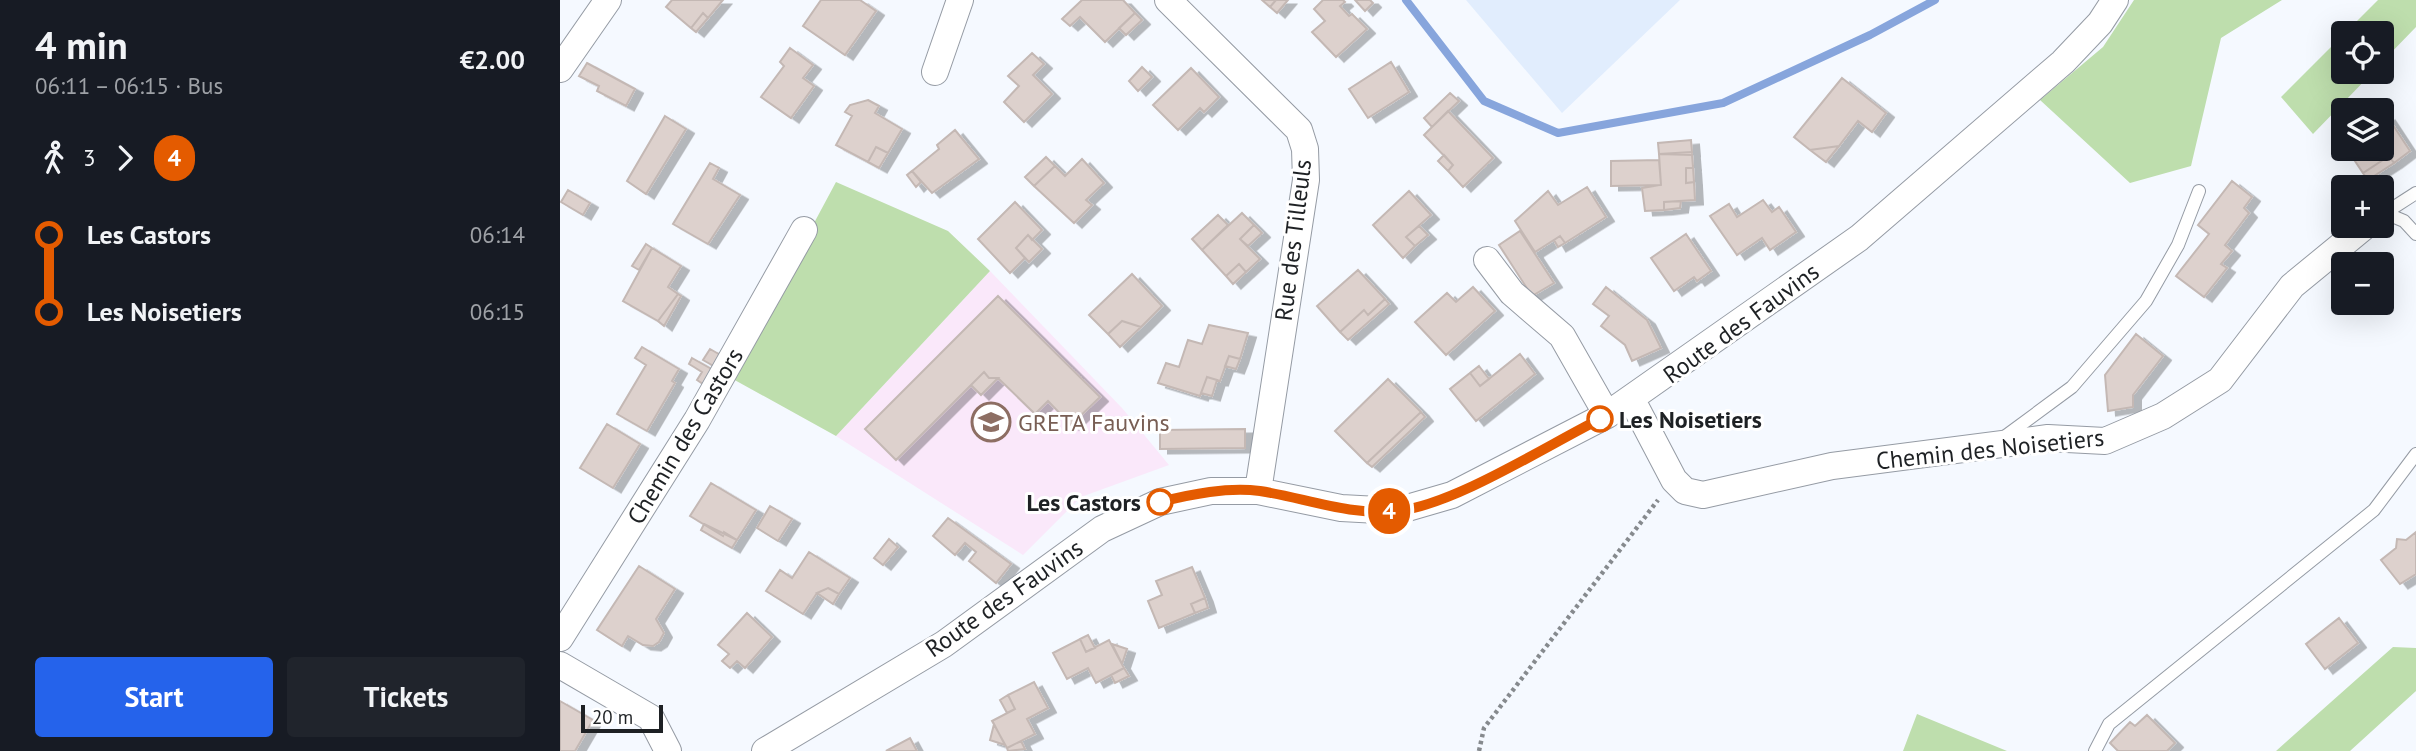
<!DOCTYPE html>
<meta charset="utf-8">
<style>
:root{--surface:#171b24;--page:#20242c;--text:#f1f3f6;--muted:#9ea1a6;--accent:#2563eb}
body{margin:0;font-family:"PT Sans",sans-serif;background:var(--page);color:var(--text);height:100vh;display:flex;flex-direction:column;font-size:26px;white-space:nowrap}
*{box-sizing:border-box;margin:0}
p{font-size:23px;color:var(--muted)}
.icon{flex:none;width:38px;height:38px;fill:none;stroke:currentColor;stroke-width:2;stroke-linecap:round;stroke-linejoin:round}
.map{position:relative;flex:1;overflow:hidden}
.side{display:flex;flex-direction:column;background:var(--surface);width:560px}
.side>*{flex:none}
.badge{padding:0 14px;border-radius:23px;font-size:24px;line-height:46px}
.controls{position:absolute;left:1771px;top:21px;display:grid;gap:14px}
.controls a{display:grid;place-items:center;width:63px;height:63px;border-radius:7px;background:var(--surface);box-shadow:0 7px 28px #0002;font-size:35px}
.scale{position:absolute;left:21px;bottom:18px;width:82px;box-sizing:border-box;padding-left:7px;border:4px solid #1e2124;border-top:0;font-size:19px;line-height:24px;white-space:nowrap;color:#1e2124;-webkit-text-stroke:5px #fff;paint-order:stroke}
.map>.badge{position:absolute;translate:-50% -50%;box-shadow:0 0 0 4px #fff}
.legs{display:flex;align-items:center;gap:10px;height:77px;padding:0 35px;font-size:23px}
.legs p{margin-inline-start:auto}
.headline{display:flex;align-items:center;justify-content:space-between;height:119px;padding:0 35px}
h1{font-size:38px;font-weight:700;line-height:52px}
.button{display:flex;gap:14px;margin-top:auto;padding:14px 35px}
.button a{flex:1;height:80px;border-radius:7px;background:var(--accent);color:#fff;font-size:28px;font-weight:700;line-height:80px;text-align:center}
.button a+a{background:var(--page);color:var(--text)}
ul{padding:0 35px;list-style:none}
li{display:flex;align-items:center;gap:24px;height:77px;font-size:26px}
li i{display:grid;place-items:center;width:10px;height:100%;margin:0 9px;background:currentColor}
li i::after{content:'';width:18px;height:18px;margin:-9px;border:5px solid;border-radius:50%;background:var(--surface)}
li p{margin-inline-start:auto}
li:first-child i{background:linear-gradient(#0000 50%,currentColor 0)}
li:last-child i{background:linear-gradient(currentColor 50%,#0000 0)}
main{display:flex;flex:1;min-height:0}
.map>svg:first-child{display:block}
</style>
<main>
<section class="side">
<div class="headline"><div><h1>4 min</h1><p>06:11 – 06:15 · Bus</p></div><b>€2.00</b></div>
<div class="legs"><svg class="icon" aria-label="walk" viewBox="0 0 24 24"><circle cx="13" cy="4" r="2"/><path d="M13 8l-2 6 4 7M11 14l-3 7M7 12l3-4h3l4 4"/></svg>3<svg class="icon" aria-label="forward" viewBox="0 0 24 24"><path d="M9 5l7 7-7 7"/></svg><b class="badge" style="background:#e45b00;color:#fff">4</b></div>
<ul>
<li><i style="color:#e45b00"></i><b>Les Castors</b><p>06:14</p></li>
<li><i style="color:#e45b00"></i><b>Les Noisetiers</b><p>06:15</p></li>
</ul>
<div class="button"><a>Start</a><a>Tickets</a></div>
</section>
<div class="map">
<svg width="1856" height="751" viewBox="0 0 1856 751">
<defs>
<filter id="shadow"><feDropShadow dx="8" dy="4.5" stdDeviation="0" flood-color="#0004"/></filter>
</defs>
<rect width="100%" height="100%" fill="#f5f9ff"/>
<!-- built -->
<path fill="#e1edfd" d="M906 0H1120L1002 113Z"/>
<!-- education -->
<path fill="#fae8fa" d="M430 271 562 408 609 465 521 497 463 555 276 436Z"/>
<!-- green -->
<path fill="#bedead" d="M1574 0H1722L1661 38 1631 166 1570 183 1480 100 1543 47Z
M1818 0H1856V27L1822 62V33H1785Z
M1783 35V72H1813L1753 134 1721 97Z
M276 182 388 231 430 271 276 436 171 378Z
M1833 647 1856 648V691L1790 751H1716Z
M1357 714 1447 751H1343Z"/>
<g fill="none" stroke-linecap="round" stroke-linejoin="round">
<!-- stream -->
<path stroke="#87a5dc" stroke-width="8" d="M846 0 924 101 998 133 1163 103 1310 35 1375 0"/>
</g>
<!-- building -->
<path fill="#ddd1cd" stroke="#c4b8b4" stroke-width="2" filter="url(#shadow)" d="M112 0H163L148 18 143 13 131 28 106 7Z
M261 0H300L316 11 285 55 243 26Z
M522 0H563L575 13 545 42 520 17 510 26 502 19Z
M702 0H716L710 7Z
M716 0H728L717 13 710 7Z
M763 0H783L785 2 780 6 789 16 792 14 807 29 776 57 752 32 765 21 754 9Z
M795 0H810L813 3 805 11Z
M143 13 148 18 136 32 131 28Z
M575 13 582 20 566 35 559 28Z
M230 48 253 65 243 78 254 86 231 118 201 97 224 66 220 62Z
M472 53 484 64 473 75 492 94 464 122 444 102 459 86 448 76Z
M831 62 849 92 808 118 789 89Z
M27 63 75 89 66 106 37 91 39 86 19 76Z
M582 67 592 77 578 91 569 81Z
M631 68 659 97 644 112 640 108 618 130 593 105Z
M1282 78 1326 113 1312 132 1298 121 1279 146 1250 150 1234 137Z
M890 93 899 101 872 127 864 118Z
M308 100 319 106 315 113 342 129 328 153 316 147 308 162 276 145 292 116 285 112 290 105Z
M888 111 933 158 903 187 888 171 893 165 864 135Z
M105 116 126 129 86 194 67 181Z
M1827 116 1850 151 1834 163 1829 156 1803 173 1787 149H1822V119Z
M395 130 419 159 372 193 352 171 379 149 377 145Z
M1131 140 1132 152 1099 154 1098 143Z
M1279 146 1266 162 1250 150Z
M316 147 328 153 319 168 308 162Z
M1132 152V155L1099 154Z
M1099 154 1132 155 1133 167 1126 168V183L1134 182 1135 200 1104 202V210L1085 211 1082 188 1101 185Z
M884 155 893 165 888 171 878 161Z
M1829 156 1834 163 1808 180 1803 173Z
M486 157 495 166 474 186 465 177Z
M522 159 544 183 526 200 532 205 514 223 474 186 495 166 505 176Z
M1099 160 1101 185 1051 186V161Z
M150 163 159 168 153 179 180 195 148 244 113 224Z
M1133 167 1134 182 1126 183V168Z
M352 171 361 182 356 187 347 175Z
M1672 181 1692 197 1684 208 1689 213 1665 245 1672 251 1661 264 1667 268 1644 297 1616 276 1649 234 1638 225Z
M1027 187 1046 217 1005 243 1000 236 975 252 955 221 988 191 998 205Z
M8 190 30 203 23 215 1 202Z
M849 191 871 215 846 237 855 246 843 258 813 225Z
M1203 200 1212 212 1219 207 1236 232 1210 250 1202 238 1177 255 1150 216 1169 204 1177 217Z
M1121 201 1120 208 1104 210V202Z
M455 202 482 230 472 240 468 235 456 248 465 258 450 273 418 239Z
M682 213 694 225 680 239 700 259 686 272 679 264 666 276 642 250Z
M658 215 668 225 642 250 632 239Z
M694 225 702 233 688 246 680 239Z
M859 226 868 235 855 246 846 237Z
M960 231 994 283 972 296 939 245Z
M1126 234 1151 271 1137 281 1134 277 1114 291 1091 258Z
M468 235 482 249 469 262 456 248Z
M1000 236 1005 243 998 247 994 240Z
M86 244 92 248 79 270 72 266Z
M92 248 121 266 108 287 118 294 98 321 63 301Z
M679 264 686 272 673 284 666 276Z
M798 270 825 299 808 315 804 310 780 332 757 306Z
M572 274 602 306 581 327 562 321 548 334 529 315Z
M913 287 935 311 886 355 855 322 887 293 896 302Z
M1046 287 1087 320 1101 348 1072 361 1065 345 1041 326 1049 316 1033 304Z
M118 294 121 296 104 326 98 321Z
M438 296 540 397 511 425 488 401 475 414 438 378H429L424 372 336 460 305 429Z
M825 299 829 304 788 340 780 332 804 310 808 315Z
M562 321 581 327 560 347 548 334Z
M649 325 688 333 680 359 669 356 660 381 647 377 640 396 598 383 606 363 619 367 628 340 642 344Z
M1576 334 1603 356 1573 395V407L1548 411 1545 375Z
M82 347 119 369 112 381 115 383 87 431 57 414 86 365 75 358Z
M150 349 164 357 157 368 143 360Z
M960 354 975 374 916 421 890 389 910 373 920 386Z
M669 356 680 359 676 369 665 366Z
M132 358 155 371 146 386 137 380 142 372 129 364Z
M919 366 929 379 920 386 910 373Z
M424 372 429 378H438L421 395 411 385Z
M647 377 657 380 652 396 641 393Z
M828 379 861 412 807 463 775 431Z
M861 412 865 417 812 467 807 463Z
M47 424 80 444 53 488 20 468Z
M685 429V448L600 449V430Z
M151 483 196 510 177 540 164 532 163 536 130 516Z
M210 506 232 519 218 541 197 528Z
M388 518 451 564 436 583 409 561 416 552 405 543 395 555 373 536Z
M144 524 177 540 172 548 141 530Z
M1856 532V574L1840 584 1821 560 1836 548 1837 539 1846 540Z
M329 539 338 547 323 565 314 558Z
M249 552 290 578 279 594 268 588 257 593 243 614 206 591 220 570 232 578Z
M79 566 115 589 96 619 104 633 99 642 93 646 83 645 68 636 62 646 37 630Z
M632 567 645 598 631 604 635 613 599 628 588 601 602 595 596 581Z
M268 588 279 594 273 604 257 593Z
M645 598 648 608 635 613 631 604Z
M187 613 212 637 185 668 177 661 170 668 162 661 169 654 158 645Z
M1779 618 1798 643 1765 669 1746 644Z
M528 635 535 648 526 652 520 639Z
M520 639 526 652 549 640 564 668 536 683 528 668 507 679 493 653Z
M552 644 567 649 562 664Z
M564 668 569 676 555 683 551 675Z
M474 682 488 708 467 719 475 734 447 748 432 721 455 709 448 695Z
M448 695 455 709 447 713 440 700Z
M0 701 33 720 15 751H0Z
M1587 715 1615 743 1607 751H1558L1550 743 1570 722 1575 726Z
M434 724 445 745 430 740Z
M350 738 357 751H326Z
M461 741 465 749 448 751 447 748Z"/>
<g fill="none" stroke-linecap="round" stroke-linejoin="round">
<defs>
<path id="lane" d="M1825 213 1844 221 1856 234
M1825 213 1856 193
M1443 438 1512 387 1586 301 1618 245 1639 191
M1535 751 1549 724 1814 510 1856 454"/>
<path id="street" d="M608 0 739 130 745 149 746 180 698 491
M0 69 48 0
M375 72 400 0
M1822 215 1825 213
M927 260 952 293 1002 336 1047 415
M1072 400 1114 480 1125 491 1143 495 1272 466 1488 438 1545 441 1603 416 1660 380 1732 286 1805 226
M0 638 137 420 244 230
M0 665 91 718 108 751
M205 751 384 644 542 529 600 502 651 491H698L781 508 837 511 892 495 1047 415 1299 238 1503 62 1540 23 1555 0"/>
</defs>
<!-- lane casing -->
<use href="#lane" stroke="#959ba4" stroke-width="14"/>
<!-- street casing -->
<use href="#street" stroke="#959ba4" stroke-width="28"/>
<!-- path -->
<path stroke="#868a8e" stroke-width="4.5" stroke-dasharray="3.5 3.5" stroke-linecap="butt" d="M919 751 924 728 1098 500"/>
<!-- lane -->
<use href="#lane" stroke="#fff" stroke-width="12"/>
<!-- street -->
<use href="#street" stroke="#fff" stroke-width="26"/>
</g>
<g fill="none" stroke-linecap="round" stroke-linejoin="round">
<defs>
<path id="line-1" d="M600 502C632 494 667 487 700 491 745 498 790 516 837 511 894 505 986 446 1040 419"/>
</defs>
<!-- line-1 casing -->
<use href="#line-1" stroke="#fff" stroke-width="16"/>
<!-- line-1 -->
<use href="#line-1" stroke="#e45b00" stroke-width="10"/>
</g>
<!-- icons -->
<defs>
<symbol id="university-ring" viewBox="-11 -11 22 22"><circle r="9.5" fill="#fff" stroke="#8d6e63" stroke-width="1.5"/><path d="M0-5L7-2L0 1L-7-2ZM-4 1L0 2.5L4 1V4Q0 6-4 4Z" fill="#8d6e63"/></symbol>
</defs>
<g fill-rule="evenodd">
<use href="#university-ring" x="409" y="400" width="44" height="44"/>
</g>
<!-- markers -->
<g fill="#fff" stroke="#e45b00" stroke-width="3.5">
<circle cx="1040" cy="419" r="12"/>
<circle cx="600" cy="502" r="12"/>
</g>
<g text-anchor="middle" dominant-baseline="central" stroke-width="6" stroke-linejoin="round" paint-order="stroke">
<!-- street labels -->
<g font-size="24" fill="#1e2124" stroke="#fff">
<text transform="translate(733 240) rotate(-83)">Rue des Tilleuls</text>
<text transform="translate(1181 323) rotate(-36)">Route des Fauvins</text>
<text transform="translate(125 436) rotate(-59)">Chemin des Castors</text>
<text transform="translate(1430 449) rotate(-6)">Chemin des Noisetiers</text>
<text transform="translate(444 598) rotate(-35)">Route des Fauvins</text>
</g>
<!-- stop labels -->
<g font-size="24" font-weight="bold" fill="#1e2124" stroke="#fff" text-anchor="start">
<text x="1059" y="419">Les Noisetiers</text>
<text x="581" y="502" text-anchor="end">Les Castors</text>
</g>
<!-- education labels -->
<g font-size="24" fill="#785e54" stroke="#fff" text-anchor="start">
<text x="458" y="422">GRETA Fauvins</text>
</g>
</g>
</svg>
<div class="controls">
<a><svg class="icon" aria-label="locate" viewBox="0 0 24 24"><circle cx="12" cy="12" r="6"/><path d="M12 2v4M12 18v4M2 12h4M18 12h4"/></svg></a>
<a><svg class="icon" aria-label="layers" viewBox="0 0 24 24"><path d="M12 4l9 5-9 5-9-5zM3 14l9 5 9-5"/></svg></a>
<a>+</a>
<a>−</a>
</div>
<div class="scale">20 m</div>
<b class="badge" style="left:829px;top:511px;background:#e45b00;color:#fff">4</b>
</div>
</main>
